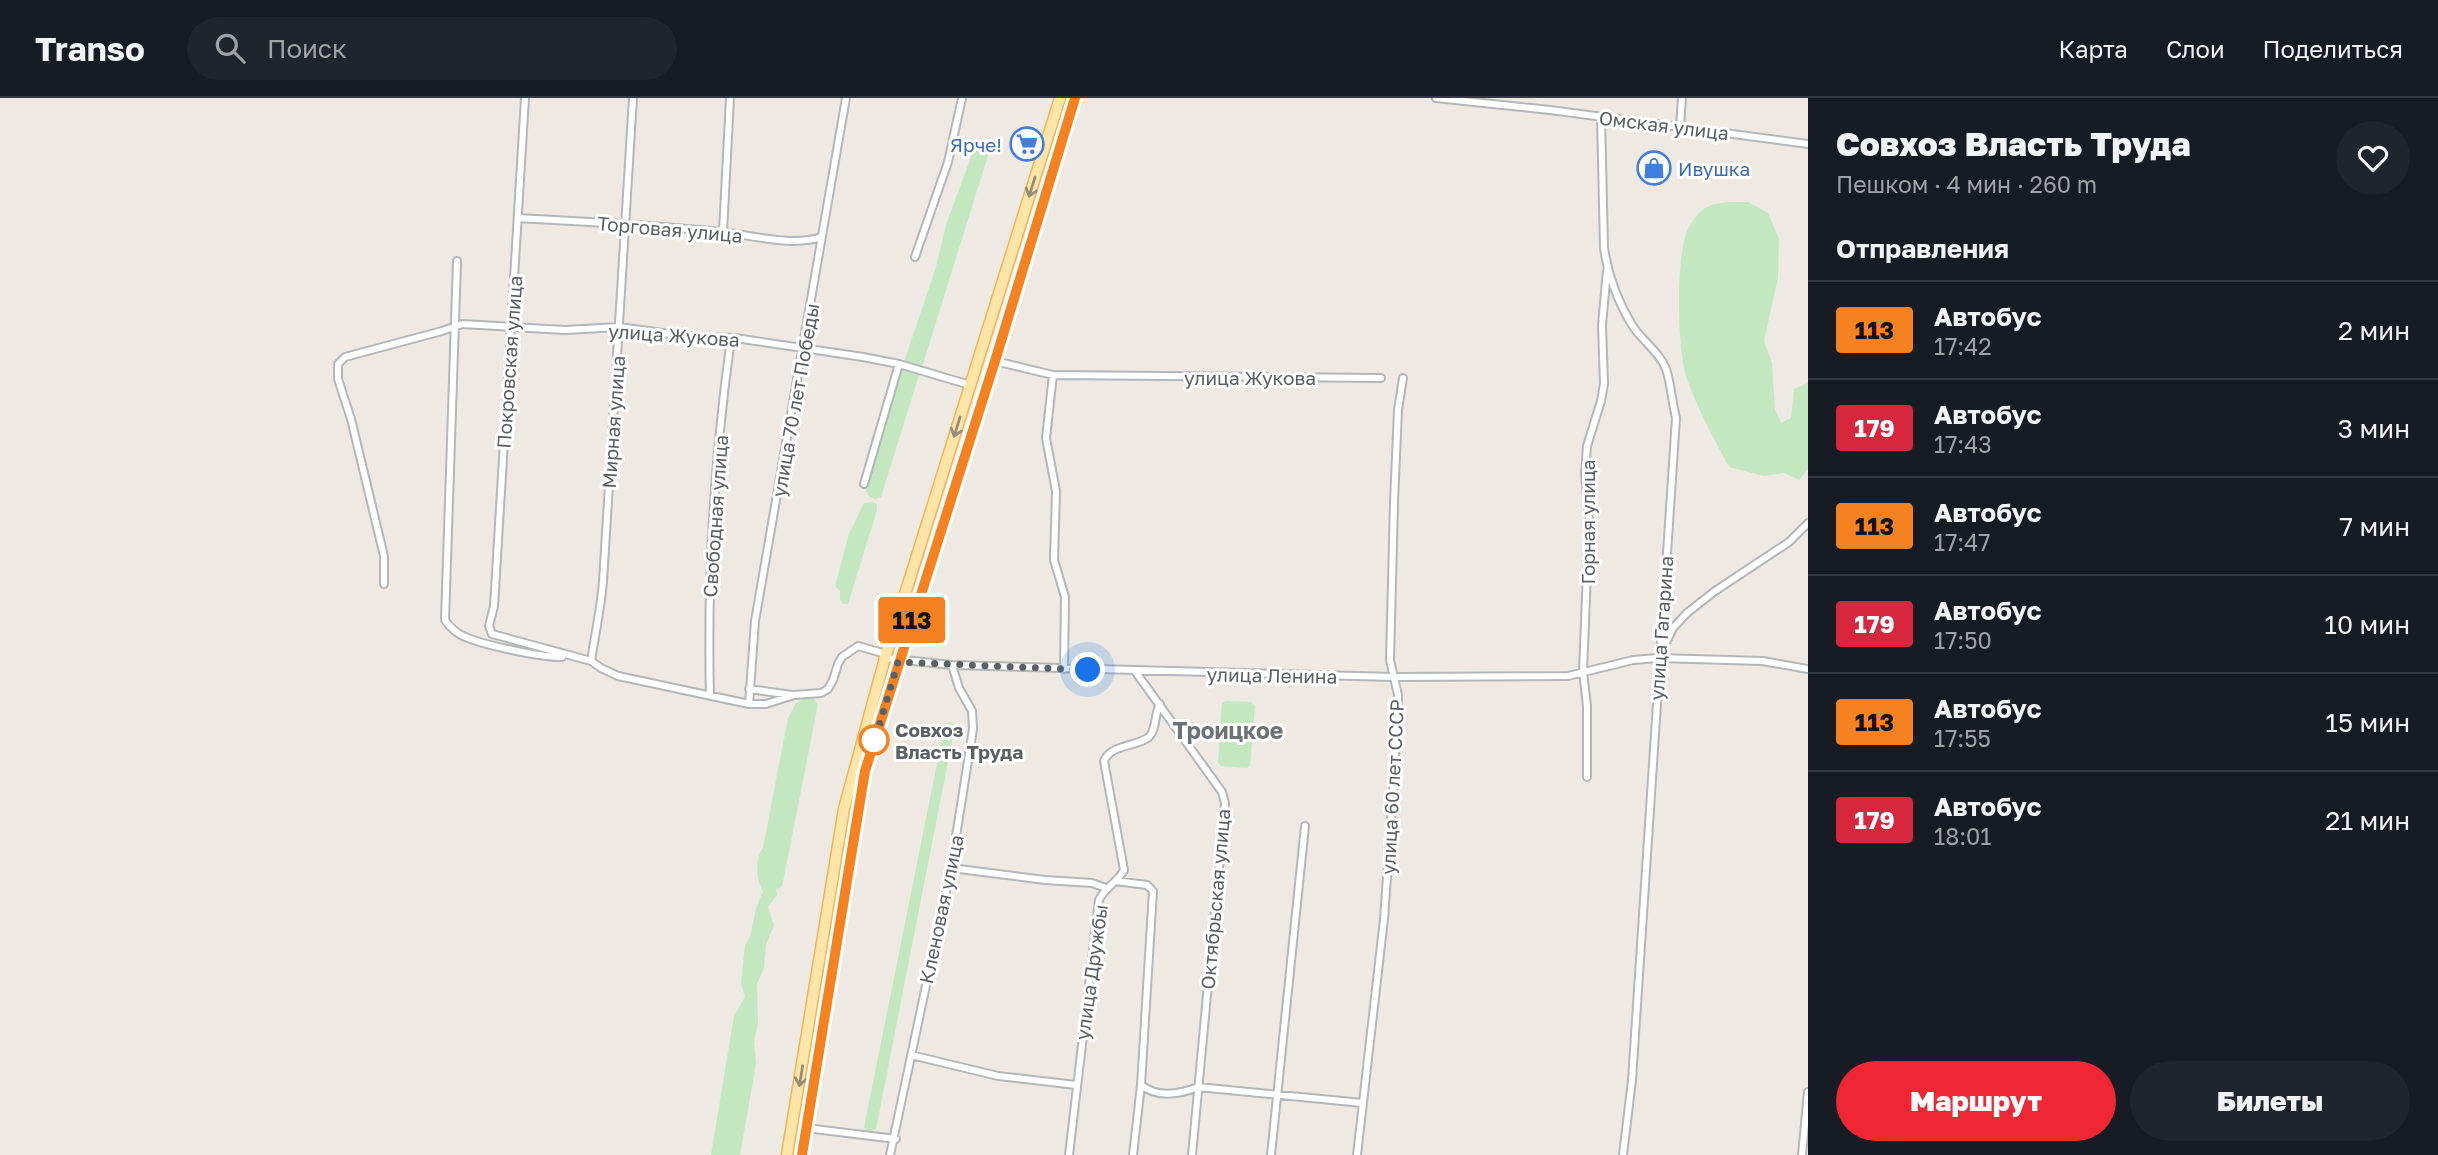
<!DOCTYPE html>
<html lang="ru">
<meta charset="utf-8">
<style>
:root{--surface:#171b24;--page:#20242c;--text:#f1f3f6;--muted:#9ea1a6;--line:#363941;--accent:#ef2732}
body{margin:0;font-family:"Golos Text",sans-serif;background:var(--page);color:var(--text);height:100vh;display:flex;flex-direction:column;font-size:26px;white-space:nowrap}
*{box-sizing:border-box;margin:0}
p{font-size:23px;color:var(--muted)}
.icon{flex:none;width:38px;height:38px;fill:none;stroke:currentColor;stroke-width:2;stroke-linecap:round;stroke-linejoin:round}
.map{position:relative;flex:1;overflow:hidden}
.details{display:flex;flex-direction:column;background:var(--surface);width:630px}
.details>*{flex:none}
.badge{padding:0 14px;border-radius:5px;font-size:24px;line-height:46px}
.you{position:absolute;width:35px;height:35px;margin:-18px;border:5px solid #fff;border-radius:50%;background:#1a73e8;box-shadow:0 0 0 10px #1a73e833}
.map>.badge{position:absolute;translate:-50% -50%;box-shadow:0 0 0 4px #fff}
h2{padding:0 28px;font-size:26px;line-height:63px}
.round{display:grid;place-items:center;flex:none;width:74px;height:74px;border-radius:37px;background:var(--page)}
.summary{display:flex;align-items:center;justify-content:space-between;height:119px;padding:0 28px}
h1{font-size:33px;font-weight:800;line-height:52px}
.button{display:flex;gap:14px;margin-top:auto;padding:14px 28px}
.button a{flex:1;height:80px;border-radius:42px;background:var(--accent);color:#fff;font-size:28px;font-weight:800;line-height:80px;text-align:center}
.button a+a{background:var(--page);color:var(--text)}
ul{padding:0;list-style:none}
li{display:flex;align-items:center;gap:21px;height:98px;padding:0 28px;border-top:2px solid var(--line)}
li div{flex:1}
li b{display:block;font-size:26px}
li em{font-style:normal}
li .badge{min-width:77px;font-weight:700;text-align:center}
header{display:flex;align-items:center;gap:42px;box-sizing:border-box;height:98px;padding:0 35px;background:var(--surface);border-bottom:2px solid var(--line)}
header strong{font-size:33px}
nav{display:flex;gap:38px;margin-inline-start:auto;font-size:24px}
.search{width:490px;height:63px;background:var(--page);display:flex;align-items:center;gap:18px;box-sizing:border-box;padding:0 24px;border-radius:38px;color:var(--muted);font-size:26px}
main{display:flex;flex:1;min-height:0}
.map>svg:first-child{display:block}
</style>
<header>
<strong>Transo</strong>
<div class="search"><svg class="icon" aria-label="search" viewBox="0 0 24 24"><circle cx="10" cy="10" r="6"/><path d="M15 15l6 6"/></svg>Поиск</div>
<nav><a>Карта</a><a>Слои</a><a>Поделиться</a></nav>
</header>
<main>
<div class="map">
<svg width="1808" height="1057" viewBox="0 0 1808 1057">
<rect width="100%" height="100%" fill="#eeeae3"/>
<!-- green -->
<path fill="#c3e7be" d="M976 46H984L990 51 922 269 904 264 936 169 947 124Z
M1748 104 1768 115 1779 141 1778 180 1764 243 1772 265 1775 311 1781 325 1791 320 1794 291 1808 285V371L1799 382 1784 375 1764 378 1729 369C1714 341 1698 312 1687 281 1677 252 1676 165 1686 136 1688 129 1698 114 1705 110 1717 103 1734 104 1748 104Z
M901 271 919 277 881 399 875 401 869 398 866 393 886 316Z
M872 404 877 406V412L848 506H843L840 501V493L835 488 849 436 864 405Z
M807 600 814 601 818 606 782 789 776 791 777 797 768 809 774 827 766 847 764 870 757 886 758 926 754 945 756 966 740 1057H711L734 918 745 899 741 885 745 847 750 839 756 810 763 793C756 783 755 760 763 750L788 620 796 605Z
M1226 603 1251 604 1255 608 1250 667 1247 670 1221 668 1218 665 1222 605Z
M951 624 955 628 876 1031 869 1034 864 1029 945 626Z"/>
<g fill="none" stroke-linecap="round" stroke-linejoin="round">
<defs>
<path id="minor" d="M525 0 494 508 489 528 492 536 591 563 601 570 618 578 749 606H766L794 597 821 595 828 591 833 582 838 566 842 559 858 548 886 556
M1436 0 1550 12 1808 46
M1601 19 1604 150C1608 177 1618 204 1632 227 1642 243 1659 253 1666 271 1671 286 1672 304 1676 320L1632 982 1623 1057
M1680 29 1682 0
M518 120C586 124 654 127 721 134 753 137 790 149 822 139
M723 134 730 0
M915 159 948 64 962 0
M457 163 445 522C449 528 454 533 461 537 481 547 540 559 562 559
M995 263 1053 277 1381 280
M1053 277 1046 340 1056 393 1054 462 1065 499 1064 571
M864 386 899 266
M384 486V458L351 321 338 281V266L345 259 442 233 462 226 565 232 619 229 685 238 735 240 863 259 899 266 970 287
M1661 555 1673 530 1687 515 1715 493 1789 444 1808 425
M885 560 952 567 1394 579 1568 578 1633 562 1658 560 1762 563 1808 571
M591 563C595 536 601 510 603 483L633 0
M1135 573 1222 694 1225 705 1192 1057
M749 591 792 597
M710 598C707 481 714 364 730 248L735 240
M749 606 755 523 846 0
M1587 679V608L1583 574 1589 422 1585 376 1587 348 1601 303 1604 286 1602 227 1607 172
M951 770 1045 782 1092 785 1106 790
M1115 783 1147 787 1153 793 1141 987C1157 1000 1180 996 1198 989L1362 1005
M911 957 998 978 1076 987
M806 1030 896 1041
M890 1057 951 770 973 631 972 613 959 590 952 567
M1069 1057 1099 802C1105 789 1118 784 1124 772L1104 663C1111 646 1136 649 1149 639 1157 631 1154 616 1160 606
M1133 1057 1141 987
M1271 1057 1305 728
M1357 1057 1384 821 1394 680 1398 597 1390 562 1394 404 1398 312 1403 280
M1802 1057 1808 994"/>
<path id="primary" d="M787 1057 844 711 885 560 1060 0
M802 1057 865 673 995 263 1075 0"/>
</defs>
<!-- minor casing -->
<use href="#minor" stroke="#b3b7ba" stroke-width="10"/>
<!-- primary casing -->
<use href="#primary" stroke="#f6b353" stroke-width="13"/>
<!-- minor -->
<use href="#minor" stroke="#fff" stroke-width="6"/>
<!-- primary -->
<use href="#primary" stroke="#ffe5a7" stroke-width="10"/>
</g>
<!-- one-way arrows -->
<defs><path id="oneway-shaft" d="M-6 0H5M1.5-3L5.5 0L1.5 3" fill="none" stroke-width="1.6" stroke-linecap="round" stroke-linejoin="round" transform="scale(1.75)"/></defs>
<g stroke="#948f7b">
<use href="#oneway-shaft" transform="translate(1032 89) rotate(107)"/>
<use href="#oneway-shaft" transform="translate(957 329) rotate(107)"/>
<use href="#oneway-shaft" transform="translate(801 978) rotate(99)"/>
</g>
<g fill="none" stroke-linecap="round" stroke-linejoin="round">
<defs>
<path id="line" d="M802 1057 865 673 995 263 1075 0"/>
</defs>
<!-- line casing -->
<use href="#line" stroke="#fff" stroke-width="16"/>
<!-- line -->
<use href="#line" stroke="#f58220" stroke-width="10"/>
<!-- walk -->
<path stroke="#5b6064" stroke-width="7" stroke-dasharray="0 12.6" d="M874 642 872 652 898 564 1088 572"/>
</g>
<!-- icons -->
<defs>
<symbol id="supermarket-ring" viewBox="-11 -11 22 22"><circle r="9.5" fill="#fff" stroke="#3f7fe0" stroke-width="1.5"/><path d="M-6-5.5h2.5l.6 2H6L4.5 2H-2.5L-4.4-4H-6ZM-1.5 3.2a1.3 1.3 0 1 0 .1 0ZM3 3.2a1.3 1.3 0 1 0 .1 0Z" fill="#3f7fe0"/></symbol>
<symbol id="shop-ring" viewBox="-11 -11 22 22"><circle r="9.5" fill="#fff" stroke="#3f7fe0" stroke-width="1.5"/><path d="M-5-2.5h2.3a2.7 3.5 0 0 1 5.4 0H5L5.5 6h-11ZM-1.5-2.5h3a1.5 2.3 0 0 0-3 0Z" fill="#3f7fe0"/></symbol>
</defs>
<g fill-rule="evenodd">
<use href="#supermarket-ring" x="1008" y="27" width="38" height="38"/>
<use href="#shop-ring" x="1635" y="51" width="38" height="38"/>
</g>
<!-- markers -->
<circle fill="#fff" stroke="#f58220" stroke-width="3.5" cx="874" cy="642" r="14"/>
<g text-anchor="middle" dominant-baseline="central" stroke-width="6" stroke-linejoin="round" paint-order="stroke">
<!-- street labels -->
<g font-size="19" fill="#5b6064" stroke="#fff">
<text transform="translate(1664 27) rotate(7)">Омская улица</text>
<text transform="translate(670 131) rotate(5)">Торговая улица</text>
<text transform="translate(674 237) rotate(4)">улица Жукова</text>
<text transform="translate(509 264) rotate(-86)">Покровская улица</text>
<text x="1250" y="279">улица Жукова</text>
<text transform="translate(795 302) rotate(-80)">улица 70 лет Победы</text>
<text transform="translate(613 324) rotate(-86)">Мирная улица</text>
<text transform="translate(715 418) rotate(-86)">Свободная улица</text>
<text transform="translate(1587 424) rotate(-90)">Горная улица</text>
<text transform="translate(1661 530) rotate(-86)">улица Гагарина</text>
<text transform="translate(1272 577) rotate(1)">улица Ленина</text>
<text transform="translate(1392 689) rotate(-87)">улица 60 лет СССР</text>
<text transform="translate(1215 801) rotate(-85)">Октябрьская улица</text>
<text transform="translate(941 811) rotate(-78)">Кленовая улица</text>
<text transform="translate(1091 874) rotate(-82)">улица Дружбы</text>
</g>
<!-- shop labels -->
<g font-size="19" fill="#366cbe" stroke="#fff" text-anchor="end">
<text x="1002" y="46">Ярче!</text>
<text x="1678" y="70" text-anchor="start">Ивушка</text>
</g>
<!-- stop labels -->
<g font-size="19" font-weight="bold" fill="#5b6064" stroke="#fff" text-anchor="start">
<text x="895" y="631">Совхоз<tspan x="895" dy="22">Власть Труда</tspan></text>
</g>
<!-- quarter labels -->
<g font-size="23" font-weight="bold" fill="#6c7276" stroke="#fff">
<text x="1228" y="632">Троицкое</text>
</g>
</g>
</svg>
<div class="you" style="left:1088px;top:572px"></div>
<b class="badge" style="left:912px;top:522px;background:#f58220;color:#111">113</b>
</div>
<section class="details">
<div class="summary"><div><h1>Совхоз Власть Труда</h1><p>Пешком · 4 мин · 260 m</p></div><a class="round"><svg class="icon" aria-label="heart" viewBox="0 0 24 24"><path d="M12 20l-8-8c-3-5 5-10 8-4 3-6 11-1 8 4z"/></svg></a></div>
<h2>Отправления</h2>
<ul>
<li><span class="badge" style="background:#f58220;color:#111">113</span><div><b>Автобус</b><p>17:42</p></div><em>2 мин</em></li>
<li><span class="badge" style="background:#d7263d;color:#fff">179</span><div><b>Автобус</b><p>17:43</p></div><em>3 мин</em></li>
<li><span class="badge" style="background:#f58220;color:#111">113</span><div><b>Автобус</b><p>17:47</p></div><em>7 мин</em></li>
<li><span class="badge" style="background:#d7263d;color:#fff">179</span><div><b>Автобус</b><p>17:50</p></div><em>10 мин</em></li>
<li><span class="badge" style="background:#f58220;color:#111">113</span><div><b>Автобус</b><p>17:55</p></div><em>15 мин</em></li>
<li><span class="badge" style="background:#d7263d;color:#fff">179</span><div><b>Автобус</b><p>18:01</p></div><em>21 мин</em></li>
</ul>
<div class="button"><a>Маршрут</a><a>Билеты</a></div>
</section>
</main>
